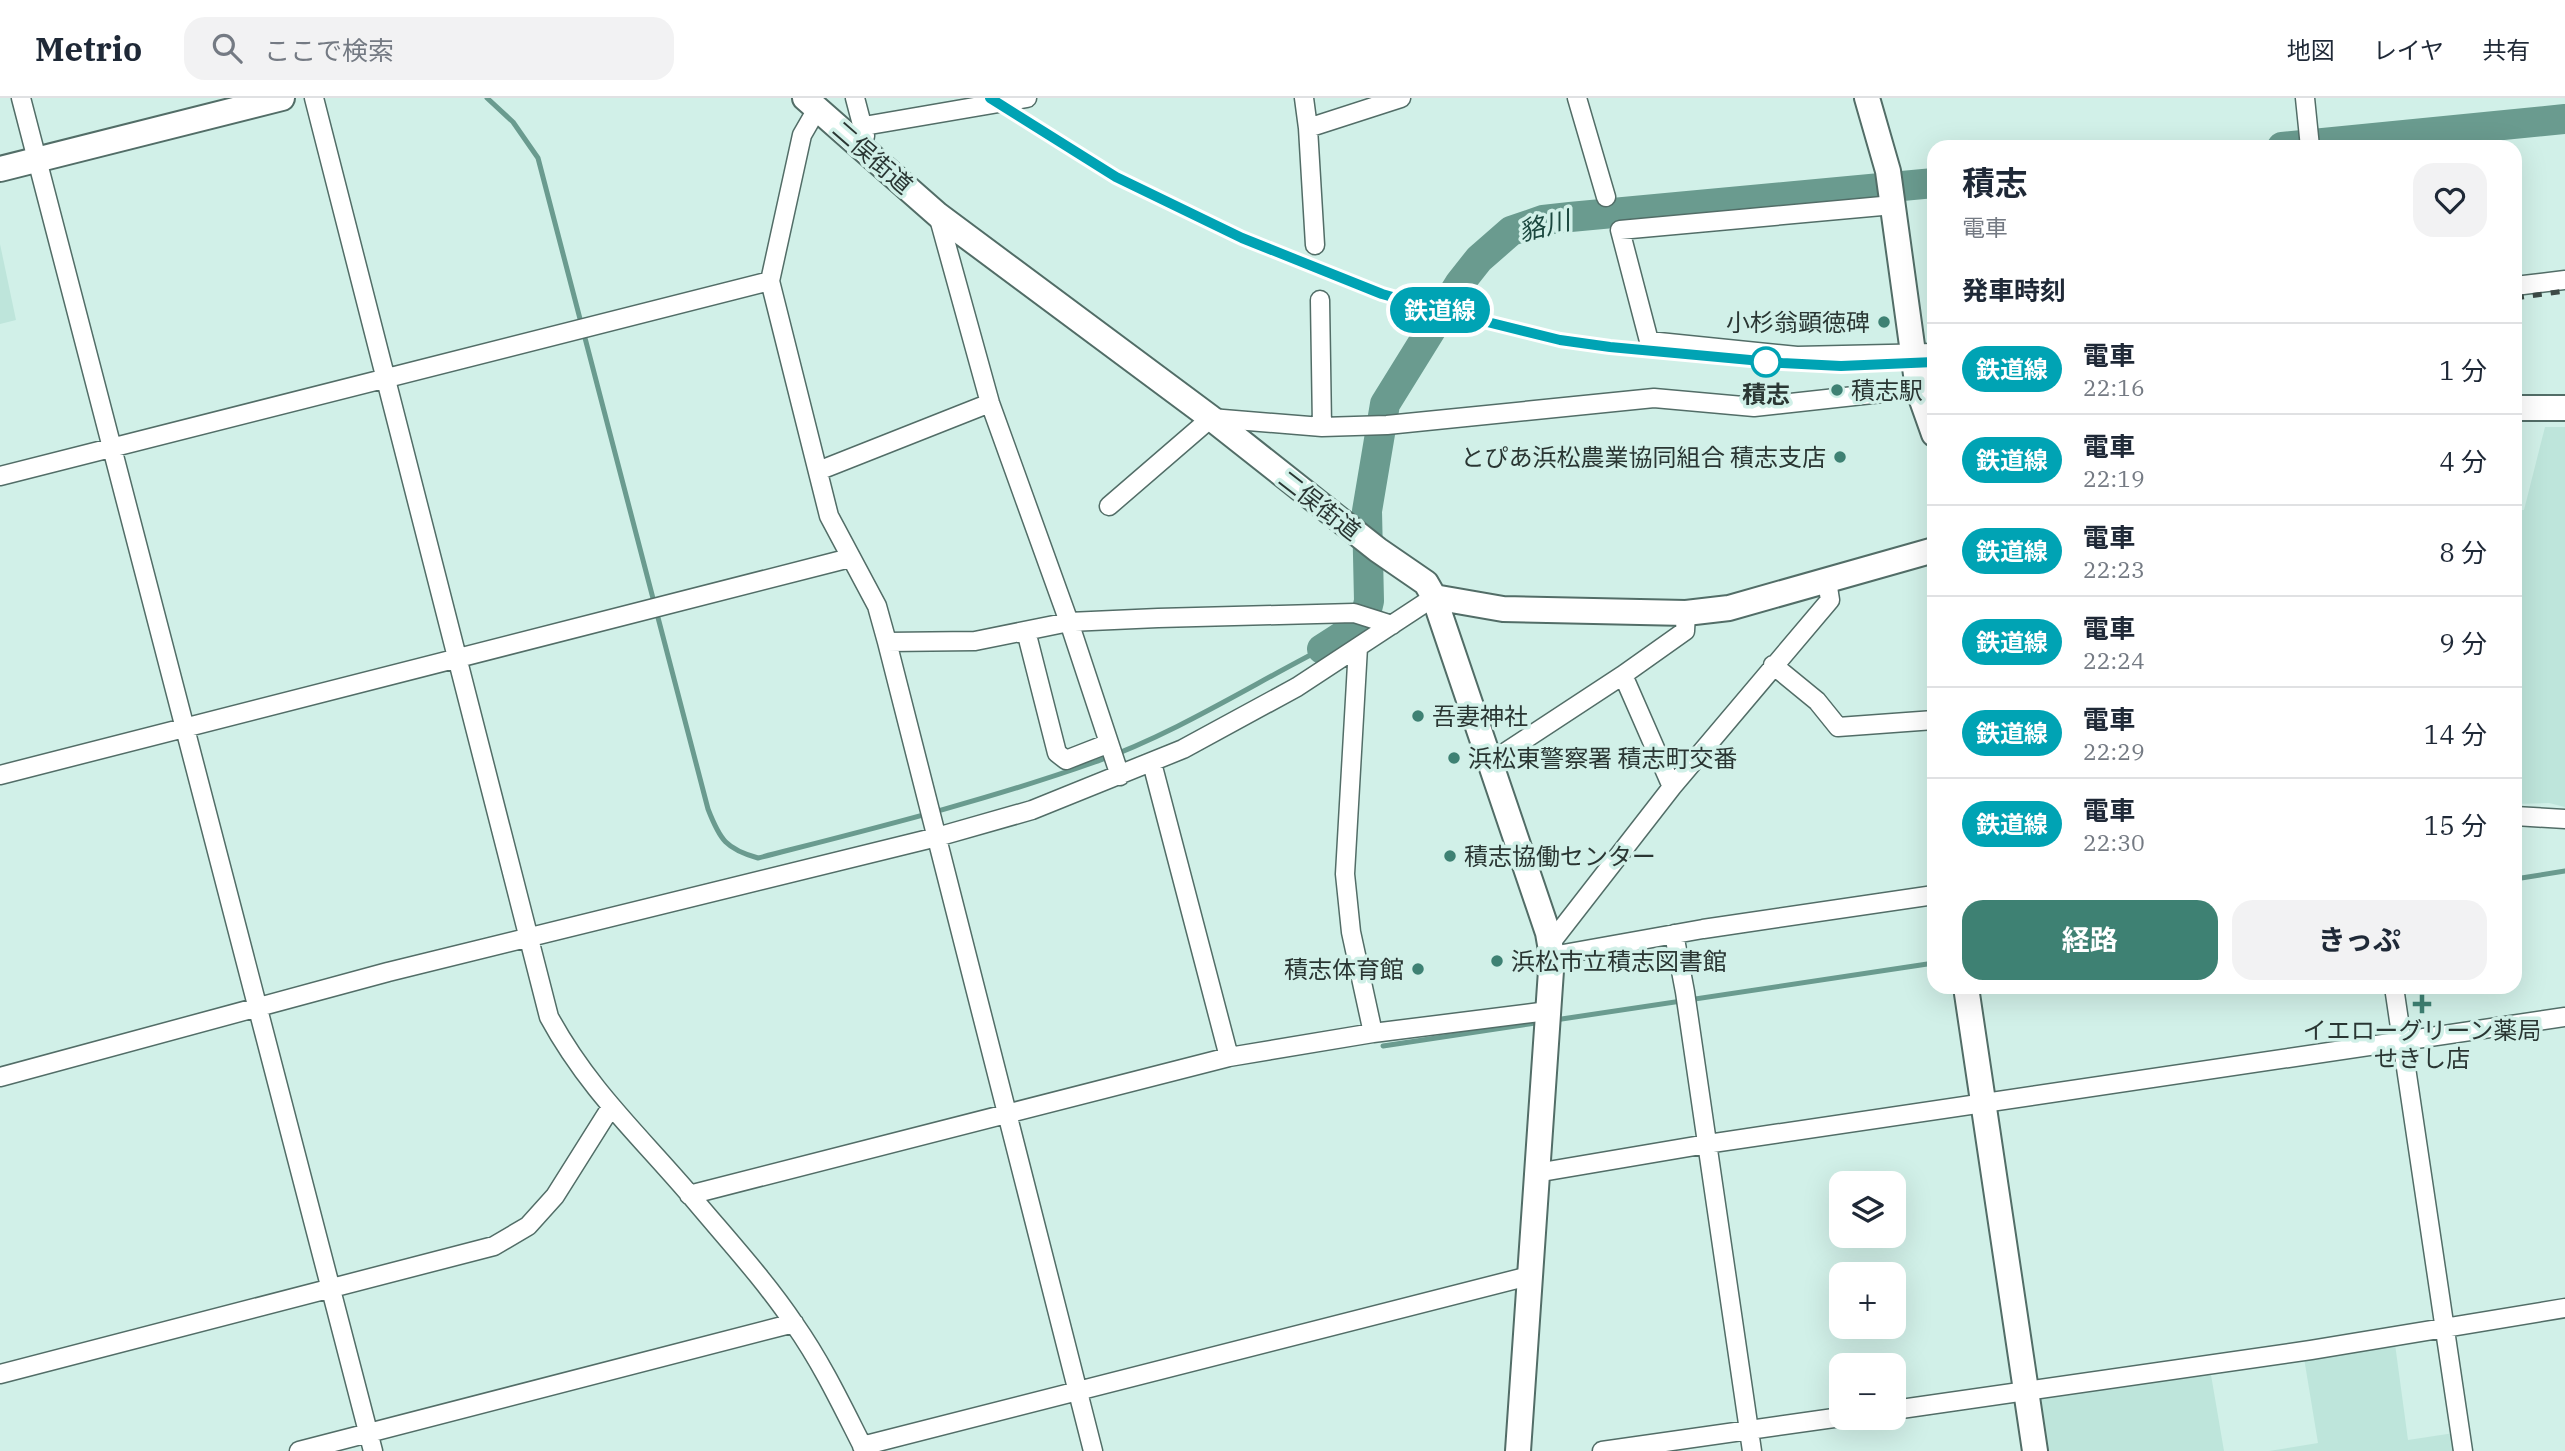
<!DOCTYPE html>
<html lang="ja">
<meta charset="utf-8">
<style>
:root{--surface:#fff;--page:#f2f2f3;--text:#1f2937;--muted:#747a83;--line:#e0e1e3;--accent:#3e8173}
body{margin:0;font-family:"IBM Plex Serif","Noto Sans JP",serif;background:var(--page);color:var(--text);height:100vh;display:flex;flex-direction:column;font-size:26px;white-space:nowrap}
*{box-sizing:border-box;margin:0}
p{font-size:23px;color:var(--muted)}
.icon{flex:none;width:38px;height:38px;fill:none;stroke:currentColor;stroke-width:2;stroke-linecap:round;stroke-linejoin:round}
.map{position:relative;flex:1;overflow:hidden}
.drawer{position:absolute;left:1927px;top:42px;width:595px;height:854px;display:flex;flex-direction:column;background:var(--surface);border-radius:21px;box-shadow:0 7px 28px #0002}
.drawer>*{flex:none}
.badge{padding:0 14px;border-radius:23px;font-size:24px;line-height:46px}
.tools{position:absolute;left:1829px;top:1073px;display:grid;gap:14px}
.tools a{display:grid;place-items:center;width:77px;height:77px;border-radius:14px;background:var(--surface);box-shadow:0 7px 28px #0002;font-size:35px}
.map>.badge{position:absolute;translate:-50% -50%;box-shadow:0 0 0 4px #fff}
h2{padding:0 35px;font-size:26px;line-height:63px}
.round{display:grid;place-items:center;flex:none;width:74px;height:74px;border-radius:21px;background:var(--page)}
.summary{display:flex;align-items:center;justify-content:space-between;height:119px;padding:0 35px}
h1{font-size:33px;font-weight:700;line-height:52px}
.action{display:flex;gap:14px;margin-top:auto;padding:14px 35px}
.action a{flex:1;height:80px;border-radius:21px;background:var(--accent);color:#fff;font-size:28px;font-weight:700;line-height:80px;text-align:center}
.action a+a{background:var(--page);color:var(--text)}
ul{padding:0;list-style:none}
li{display:flex;align-items:center;gap:21px;height:91px;padding:0 35px;border-top:2px solid var(--line)}
li div{flex:1}
li b{display:block;font-size:26px}
li em{font-style:normal}
li .badge{min-width:77px;font-weight:700;text-align:center}
header{display:flex;align-items:center;gap:42px;box-sizing:border-box;height:98px;padding:0 35px;background:var(--surface);border-bottom:2px solid var(--line)}
header strong{font-size:33px}
nav{display:flex;gap:38px;margin-inline-start:auto;font-size:24px}
.search{width:490px;height:63px;background:var(--page);display:flex;align-items:center;gap:18px;box-sizing:border-box;padding:0 24px;border-radius:21px;color:var(--muted);font-size:26px}
.map>svg:first-child{display:block}
</style>
<header>
<strong>Metrio</strong>
<div class="search"><svg class="icon" aria-label="search" viewBox="0 0 24 24"><circle cx="10" cy="10" r="6"/><path d="M15 15l6 6"/></svg>ここで検索</div>
<nav><a>地図</a><a>レイヤ</a><a>共有</a></nav>
</header>
<div class="map">
<svg width="2565" height="1353" viewBox="0 0 2565 1353">
<rect width="100%" height="100%" fill="#d1f0e8"/>
<!-- built -->
<path fill="#bee5db" d="M0 146 16 222 0 226Z
M2545 329H2565V709L2549 705 2515 706V412H2524Z
M2395 1246 2408 1342 2454 1335 2456 1353H2269L2318 1345 2304 1260Z
M2210 1271 2224 1353H2045L2039 1299Z"/>
<g fill="none" stroke-linecap="round" stroke-linejoin="round">
<!-- stream -->
<path stroke="#6a9b8f" stroke-width="5" d="M487 0 513 24 538 60 708 711C720 742 726 751 758 760 871 731 985 703 1095 664 1174 636 1248 589 1322 551
M2515 781 2565 773
M1555 922 1934 865
M1383 948 1542 924"/>
<!-- river -->
<path stroke="#6a9b8f" stroke-width="30" d="M2282 49 2565 21
M1322 551 1364 524 1369 503 1367 413 1385 306 1460 185 1479 161 1511 133 1543 122 1570 119 1934 85"/>
<defs>
<path id="street" d="M21 0 373 1353
M314 0 549 919C588 991 639 1037 691 1098 726 1140 765 1182 795 1227 823 1267 843 1310 865 1353
M855 0 865 38
M1304 0 1308 30 1401 0
M1577 0 1606 99
M2305 0 2310 49
M817 11 802 37 770 183 829 418 877 508 887 544 1093 1353
M864 28 1027 0
M1308 30 1315 147
M1893 107 1620 132 1649 243 1797 258 1934 255
M938 117 990 305 1069 524 1120 678
M2515 188 2565 182
M1320 202 1322 329
M818 373 990 305
M0 378 770 183
M1109 408 1211 320 1322 329 1387 327 1654 300 1754 309 1918 291
M1026 533 1057 655 1066 662 1107 646
M887 544 975 543 1069 524 1158 520 1354 515 1392 527
M1358 549 1345 776 1351 834 1373 935
M1773 567 1817 603 1838 629 1934 622
M1152 665 1229 959
M1489 665 1623 577
M0 677 850 460
M1672 689 1623 577 1685 533 1686 515
M2515 718 2565 721
M1674 836 1685 894 1752 1353
M1550 846 1672 689 1830 502 1827 483
M1552 858 1703 831 1934 797
M2394 889 2463 1353
M0 979 388 874 937 739 1032 712 1183 651 1297 589 1434 499
M1536 1075 1707 1046 2565 919
M689 1097 1229 959 1373 935 1548 913
M0 1276 494 1148 528 1128 555 1098 611 1009
M1894 1312 2311 1252 2565 1210
M862 1348 1529 1178
M299 1353 794 1225
M1602 1353 1841 1319"/>
<path id="secondary" d="M805 0 938 117 1211 320 1378 452 1426 485 1434 499 1503 511 1686 515 1729 510 1934 452
M1867 0 1888 73 1918 291 1934 336
M0 71 282 0
M2515 310H2565
M1434 499 1548 835 1552 858 1518 1353
M1966 889 2035 1353"/>
</defs>
<!-- street casing -->
<use href="#street" stroke="#526d67" stroke-width="21"/>
<!-- secondary casing -->
<use href="#secondary" stroke="#526d67" stroke-width="28"/>
<!-- street -->
<use href="#street" stroke="#fff" stroke-width="18"/>
<!-- secondary -->
<use href="#secondary" stroke="#fff" stroke-width="24"/>
<!-- rail -->
<path stroke="#3c4a46" stroke-width="5" stroke-dasharray="9 9" stroke-linecap="butt" d="M990 0 1116 79 1242 140 1382 196 1435 211 1560 242 1610 249 1782 265 1841 268 1934 264
M2515 200 2565 193"/>
</g>
<g fill="none" stroke-linecap="round" stroke-linejoin="round">
<defs>
<path id="line" d="M990 0 1116 79 1242 140 1382 196 1435 211 1560 242 1610 249 1782 265 1841 268 1934 264"/>
</defs>
<!-- line casing -->
<use href="#line" stroke="#fff" stroke-width="16"/>
<!-- line -->
<use href="#line" stroke="#00a3b4" stroke-width="10"/>
</g>
<!-- markers -->
<g fill="#3e8173" stroke="#d1f0e8" stroke-width="2.5">
<circle cx="1884" cy="224" r="7"/>
<circle cx="1837" cy="292" r="7"/>
<circle cx="1840" cy="359" r="7"/>
<circle cx="1418" cy="618" r="7"/>
<circle cx="1454" cy="660" r="7"/>
<circle cx="1450" cy="758" r="7"/>
<circle cx="1497" cy="863" r="7"/>
<circle cx="1418" cy="871" r="7"/>
<path d="M2418.5 895.5h7v7h7v7h-7v7h-7v-7h-7v-7h7z"/>
</g>
<circle fill="#fff" stroke="#00a3b4" stroke-width="3.5" cx="1766" cy="264" r="14"/>
<g text-anchor="middle" dominant-baseline="central" stroke-width="7" stroke-linejoin="round" paint-order="stroke">
<!-- street labels -->
<g font-size="24" fill="#2a3633" stroke="#d1f0e8">
<text transform="translate(873 59) rotate(41)">二俣街道</text>
<text transform="translate(1320 407) rotate(38)">二俣街道</text>
</g>
<!-- poi labels -->
<g font-size="24" fill="#2a3633" stroke="#d1f0e8" text-anchor="start">
<text x="1870" y="224" text-anchor="end">小杉翁顕徳碑</text>
<text x="1851" y="292">積志駅</text>
<text x="1826" y="359" text-anchor="end">とぴあ浜松農業協同組合 積志支店</text>
<text x="1432" y="618">吾妻神社</text>
<text x="1468" y="660">浜松東警察署 積志町交番</text>
<text x="1464" y="758">積志協働センター</text>
<text x="1511" y="863">浜松市立積志図書館</text>
<text x="1404" y="871" text-anchor="end">積志体育館</text>
<text x="2422" y="932" text-anchor="middle">イエローグリーン薬局<tspan x="2422" dy="28">せきし店</tspan></text>
</g>
<!-- stop labels -->
<g font-size="24" font-weight="bold" fill="#2a3633" stroke="#d1f0e8">
<text x="1766" y="296">積志</text>
</g>
<!-- water labels -->
<g font-size="26" font-style="italic" fill="#1a473e" stroke="#d1f0e8">
<text transform="translate(1544 127) rotate(-14)">貉川</text>
</g>
</g>
</svg>
<div class="tools">
<a><svg class="icon" aria-label="layers" viewBox="0 0 24 24"><path d="M12 4l9 5-9 5-9-5zM3 14l9 5 9-5"/></svg></a>
<a>+</a>
<a>−</a>
</div>
<b class="badge" style="left:1440px;top:212px;background:#00a3b4;color:#fff">鉄道線</b>
<section class="drawer">
<div class="summary"><div><h1>積志</h1><p>電車</p></div><a class="round"><svg class="icon" aria-label="heart" viewBox="0 0 24 24"><path d="M12 20l-8-8c-3-5 5-10 8-4 3-6 11-1 8 4z"/></svg></a></div>
<h2>発車時刻</h2>
<ul>
<li><span class="badge" style="background:#00a3b4;color:#fff">鉄道線</span><div><b>電車</b><p>22:16</p></div><em>1 分</em></li>
<li><span class="badge" style="background:#00a3b4;color:#fff">鉄道線</span><div><b>電車</b><p>22:19</p></div><em>4 分</em></li>
<li><span class="badge" style="background:#00a3b4;color:#fff">鉄道線</span><div><b>電車</b><p>22:23</p></div><em>8 分</em></li>
<li><span class="badge" style="background:#00a3b4;color:#fff">鉄道線</span><div><b>電車</b><p>22:24</p></div><em>9 分</em></li>
<li><span class="badge" style="background:#00a3b4;color:#fff">鉄道線</span><div><b>電車</b><p>22:29</p></div><em>14 分</em></li>
<li><span class="badge" style="background:#00a3b4;color:#fff">鉄道線</span><div><b>電車</b><p>22:30</p></div><em>15 分</em></li>
</ul>
<div class="action"><a>経路</a><a>きっぷ</a></div>
</section>
</div>
